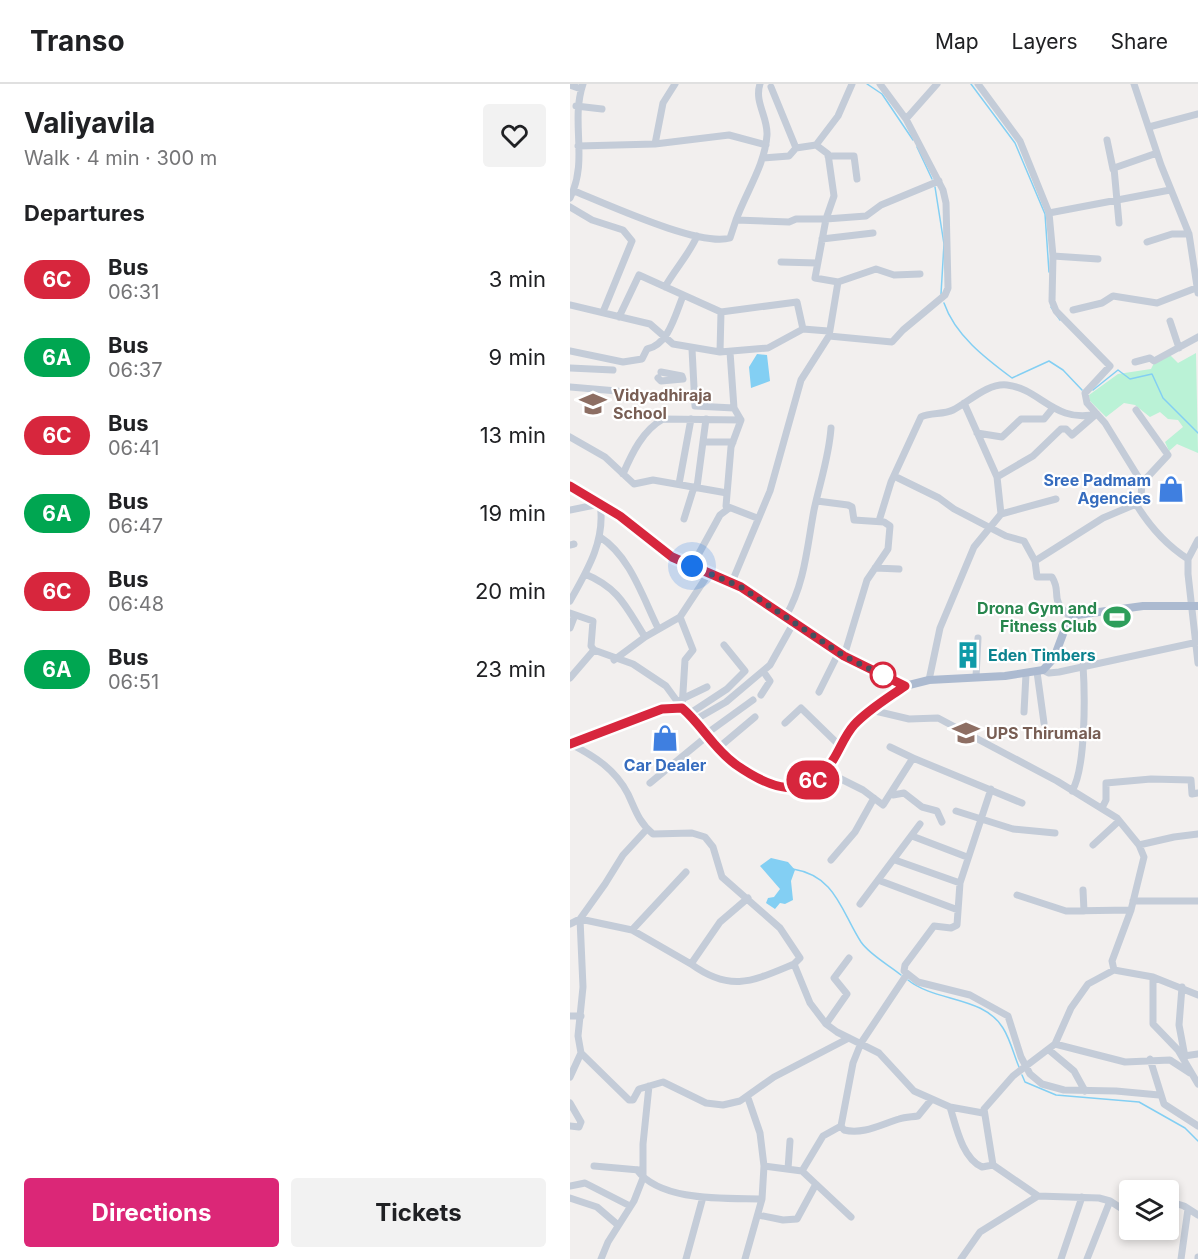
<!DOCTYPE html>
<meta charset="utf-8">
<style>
:root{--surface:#fff;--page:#f2f2f2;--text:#202124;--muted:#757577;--line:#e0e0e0;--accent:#db2777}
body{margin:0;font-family:Inter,sans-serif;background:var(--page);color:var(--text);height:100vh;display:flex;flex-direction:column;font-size:22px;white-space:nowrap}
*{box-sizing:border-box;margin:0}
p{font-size:20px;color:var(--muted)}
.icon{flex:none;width:33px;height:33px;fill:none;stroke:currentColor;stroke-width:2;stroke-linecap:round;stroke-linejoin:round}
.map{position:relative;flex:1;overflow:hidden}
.drawer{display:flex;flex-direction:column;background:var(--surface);width:570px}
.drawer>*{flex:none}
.badge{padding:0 12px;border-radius:20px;font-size:21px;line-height:39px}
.buttons{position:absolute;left:549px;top:1096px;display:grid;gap:12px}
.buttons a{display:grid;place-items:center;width:60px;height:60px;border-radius:6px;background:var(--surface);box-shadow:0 3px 9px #0003;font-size:30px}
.you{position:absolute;width:30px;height:30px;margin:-15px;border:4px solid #fff;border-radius:50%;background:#1a73e8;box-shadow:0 0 0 9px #1a73e833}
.map>.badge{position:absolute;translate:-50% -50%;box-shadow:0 0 0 3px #fff}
h2{padding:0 24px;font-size:22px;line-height:54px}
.round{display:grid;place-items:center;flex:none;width:63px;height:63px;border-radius:6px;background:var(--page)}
.summary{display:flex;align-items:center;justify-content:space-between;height:102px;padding:0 24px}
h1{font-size:28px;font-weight:700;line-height:45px}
.primary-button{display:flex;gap:12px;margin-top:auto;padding:12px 24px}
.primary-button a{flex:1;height:69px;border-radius:6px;background:var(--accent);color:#fff;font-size:24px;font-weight:700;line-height:69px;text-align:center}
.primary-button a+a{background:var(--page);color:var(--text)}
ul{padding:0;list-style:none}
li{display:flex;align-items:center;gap:18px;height:78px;padding:0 24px}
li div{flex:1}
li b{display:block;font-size:22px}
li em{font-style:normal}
li .badge{min-width:66px;font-weight:700;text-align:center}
header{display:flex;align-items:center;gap:36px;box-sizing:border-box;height:84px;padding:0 30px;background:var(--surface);border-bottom:2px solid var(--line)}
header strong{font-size:28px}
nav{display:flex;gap:33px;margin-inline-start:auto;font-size:21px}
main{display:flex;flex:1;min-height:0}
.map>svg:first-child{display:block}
</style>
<header>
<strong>Transo</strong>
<nav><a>Map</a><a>Layers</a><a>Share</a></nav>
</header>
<main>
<section class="drawer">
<div class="summary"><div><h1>Valiyavila</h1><p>Walk · 4 min · 300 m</p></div><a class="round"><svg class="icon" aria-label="heart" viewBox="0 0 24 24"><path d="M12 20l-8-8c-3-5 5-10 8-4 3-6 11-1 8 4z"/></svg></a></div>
<h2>Departures</h2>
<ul>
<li><span class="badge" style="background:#d7263d;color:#fff">6C</span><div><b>Bus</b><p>06:31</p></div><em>3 min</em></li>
<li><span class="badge" style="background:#00a651;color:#fff">6A</span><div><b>Bus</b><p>06:37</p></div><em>9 min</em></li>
<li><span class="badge" style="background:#d7263d;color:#fff">6C</span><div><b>Bus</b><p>06:41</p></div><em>13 min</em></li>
<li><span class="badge" style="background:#00a651;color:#fff">6A</span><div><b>Bus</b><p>06:47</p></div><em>19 min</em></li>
<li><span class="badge" style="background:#d7263d;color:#fff">6C</span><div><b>Bus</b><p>06:48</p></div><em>20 min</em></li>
<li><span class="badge" style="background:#00a651;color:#fff">6A</span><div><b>Bus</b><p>06:51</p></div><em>23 min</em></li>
</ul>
<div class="primary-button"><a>Directions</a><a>Tickets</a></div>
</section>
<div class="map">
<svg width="628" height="1175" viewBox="0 0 628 1175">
<rect width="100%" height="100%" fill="#f2efee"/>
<!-- green -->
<path fill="#baf2d6" d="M626 269 628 369 607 360 599 367 595 358 613 343 608 336 598 335 590 328 580 333 565 321 554 319 536 333 520 317 519 311 548 290 581 285 584 279 600 271 608 279Z"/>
<!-- water -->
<path fill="#83cff3" d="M187 270 197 271 200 297 181 304 179 283Z
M201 774 218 778 225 786 221 797 223 816 215 820 210 819 205 825 196 819 198 814 204 813 210 805 190 782Z"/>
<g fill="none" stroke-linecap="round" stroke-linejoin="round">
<!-- stream -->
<path stroke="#83cff3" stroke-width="1.5" d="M297 0 312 10 343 56
M401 0 445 59 475 130 479 188
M347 63 362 95
M365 103 374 160 371 210
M374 219C385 251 415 274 442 294L479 277 493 286 512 306
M481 223 490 236
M523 306 548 286 560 295 582 290 593 314 628 349
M223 785C266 792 271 827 291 858 300 871 319 881 331 891
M338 896C365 918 414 912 433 944 440 955 444 971 449 983
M452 991 455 998 486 1011 569 1018 615 1044 628 1057"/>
<!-- minor -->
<path stroke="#c4ccd8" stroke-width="7" d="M408 0 450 57 479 129 483 172 482 217 486 227 540 282 515 309 517 319 535 339 572 399 571 412 566 420C580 443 596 461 618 475
M564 0 591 81 619 150 628 209
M0 1 11 5
M201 3 226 64
M6 22 32 25
M336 35 367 0
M579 43 628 30
M537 56 543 85
M85 60 93 19 105 0
M246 61 258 70 264 112 256 135 296 132 311 121 369 97
M8 62 85 60 159 51 196 61
M258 72H284L287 95
M193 74 219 72 226 64 246 61 268 32 282 0
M4 107C37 120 129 163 160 154L166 136 219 138 226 135H256L245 194 268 198
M0 114C19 76 0 39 13 0
M0 123 22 136 53 146 62 157 33 228
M479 129 600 106
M166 136C176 108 195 81 197 51 198 33 184 18 190 0
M549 139 544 84 587 69
M252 155 303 149
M577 158 602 150H619
M483 172 528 175
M211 178 247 179
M95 203C105 185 120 169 127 152
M0 221 80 240 103 260 150 268 198 264 233 245
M503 226 532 219 543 212 587 219 626 204
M49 233 69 191 151 228 227 218 233 245 258 247
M600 237 609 264
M259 252 322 258 333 246 375 211 378 204 376 119 373 106 336 35 310 0
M122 265 125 322 164 324
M0 267 53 278 72 275 77 265C99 260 105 231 113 212
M150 268 151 228
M160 268 164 324 171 336 161 363 156 422 187 434
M565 278 580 274 584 277 628 253
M0 284 43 286
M88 294 91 297 113 295 112 292 91 288
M0 303 47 307
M394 319 427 393 431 430
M566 326 598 371 572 399
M407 349 432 353 451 335H474L483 324
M0 353 35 373 64 400 83 396 157 409
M133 358H163
M53 390C62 369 73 346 93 335L171 336
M324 392 369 414 384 425 436 452 454 457 465 477 467 493H482C493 511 477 514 502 534
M427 393 463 372 491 345H496L502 351 524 332
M109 400 121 335
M0 402 50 432 96 469 171 503 274 572 335 602
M127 403 136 335
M247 417 278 421 282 423 284 436 314 438 320 442 318 465 297 496 274 572
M0 426 30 420C36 456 17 487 0 517
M114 435 124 403
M309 437 321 398 351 333C361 328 373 331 383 326 399 318 417 299 437 301 471 305 484 340 527 330
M30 453C60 472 73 514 88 544
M628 456 618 475V490L628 579
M0 461 4 460
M465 477 533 434 566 420
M122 482 150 431 158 425
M305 484 329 485
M15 490C49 504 56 523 75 553
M162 498 200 407 231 296 259 252 268 198 306 185 324 191 350 190
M0 529 23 537 21 562 24 566 63 580 96 602 112 624
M216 532C235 499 237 463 244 426 250 398 259 373 261 344
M110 533 123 566 115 576 112 624
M0 544 5 531
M44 576 75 553 110 533 139 489
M473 586 479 589 489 588 628 558
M467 588 474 639
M406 593 408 554
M0 594 24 566
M359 596 370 544 404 463 431 430 486 415
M249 608 269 568
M191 611 200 597 193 587
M112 615 137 603
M301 626 339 635 368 634 487 697 547 734 569 761 574 773 561 826 542 877 544 886
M454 628 456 590
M119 630 157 605 175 587 154 561
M123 637 156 618 200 581 224 538
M215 639 231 624 270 662
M136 650 183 616
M1 660C24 672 45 685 58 710 65 725 69 739 83 750L122 749 135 753 143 763 152 793 210 844 230 874 224 880 240 919 256 940 267 948 309 969 344 1007 380 1023C386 1042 392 1074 412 1083L423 1081 468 1112 529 1114 540 1117 560 1130
M320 663 343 674
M147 665 185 633
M255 687 293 706 313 721 343 674 452 719
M243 697 255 713
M80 699 136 653
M421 705 390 799 387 841 381 844 364 842 335 881 334 887 348 898 400 911 438 932 451 973 460 990 472 1000 494 1006 546 1007 589 1011
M502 707C516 684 515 610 513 581
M321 709 323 711 334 709 352 723 367 727 372 738
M532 724 536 716V699L581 695 621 696 622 710 628 709
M386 727 443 745 485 749
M77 745 53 771 35 800 10 835 13 903 8 952 11 969 59 1016H63L69 1005 93 998 136 1019 153 1021 170 1017 204 993 279 954
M342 752 397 773
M523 761 549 737
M569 761 604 753 628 750
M261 776 285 748 304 714
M325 776 390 799
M308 796 388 826
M513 806 514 827
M447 811 496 827 561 826
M563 817H628
M290 820 350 740
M0 840 10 835 62 846 121 880 150 838 178 814
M62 846 116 788
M121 880C161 909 183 897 224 880
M583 893V940L608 966 628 1000
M612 903 609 941 615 973
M0 932H11
M256 940 277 910 264 894 279 874
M485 960 555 978 600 976 620 989
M479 966 504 987 515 1007
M614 972 628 970
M580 975 594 1020 628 1042
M0 993 11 969
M178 1014 190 1049 194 1082
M0 1019 11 1038 9 1043 0 1042
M380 1023 413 1029
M271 1042 274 1046C293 1051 312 1040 329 1035 335 1033 342 1033 348 1032L361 1016
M423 1081 414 1025 443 992 485 960 501 924 518 900 544 886 583 893 628 911
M24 1082 69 1086
M218 1085 220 1057
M67 1086C91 1118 155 1114 192 1115L175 1175
M232 1087 281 1133
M0 1102 15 1099 60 1122
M0 1114 27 1123 48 1141
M192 1115 194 1082 232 1087 253 1052 271 1042 283 979 291 959 337 890
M598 1117 614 1122 628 1131
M188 1131 213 1136 227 1135 246 1100
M31 1175 38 1158 64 1117 73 1094V1060L79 1002
M116 1175 133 1113
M391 1175 410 1148 468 1112
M491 1175 512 1113
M517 1175 540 1117
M611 1175 618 1125
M628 1175V1173"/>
<!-- major -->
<path stroke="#acbad0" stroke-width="8" d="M0 660 92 625 112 624 144 662 165 680 198 700 217 705H224L243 697 255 687 283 642 335 602 359 596 435 592 473 586 484 574 496 542 507 531 573 522H628"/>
</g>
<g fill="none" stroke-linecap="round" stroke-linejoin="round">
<defs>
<path id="line" d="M0 402 50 432 102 473 171 503 274 572 335 602C318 614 299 625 284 641 275 651 270 665 263 676 236 720 199 704 165 680 143 664 132 641 112 624L92 625 0 660"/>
</defs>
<!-- line casing -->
<use href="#line" stroke="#fff" stroke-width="14"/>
<!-- line -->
<use href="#line" stroke="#d7263d" stroke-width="9"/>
<!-- walk -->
<path stroke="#45505e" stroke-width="6" stroke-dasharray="0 10.8" d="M122 482 171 503 274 572 316 593 313 591"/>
</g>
<!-- icons -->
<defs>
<symbol id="school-bare" viewBox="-9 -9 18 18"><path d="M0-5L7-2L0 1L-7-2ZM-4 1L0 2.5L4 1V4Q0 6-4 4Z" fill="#8d6e63" stroke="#fff" stroke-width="2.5" paint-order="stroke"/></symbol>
<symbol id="shop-bare" viewBox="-9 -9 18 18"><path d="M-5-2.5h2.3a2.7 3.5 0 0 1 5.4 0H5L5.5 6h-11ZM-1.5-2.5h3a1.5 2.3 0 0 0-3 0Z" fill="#3f7fe0" stroke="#fff" stroke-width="2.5" paint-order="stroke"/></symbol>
<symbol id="stadium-bare" viewBox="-9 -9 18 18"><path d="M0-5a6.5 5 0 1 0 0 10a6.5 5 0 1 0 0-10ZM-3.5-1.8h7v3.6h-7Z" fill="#2e9e5b" stroke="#fff" stroke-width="2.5" paint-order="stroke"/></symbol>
<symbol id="building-bare" viewBox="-9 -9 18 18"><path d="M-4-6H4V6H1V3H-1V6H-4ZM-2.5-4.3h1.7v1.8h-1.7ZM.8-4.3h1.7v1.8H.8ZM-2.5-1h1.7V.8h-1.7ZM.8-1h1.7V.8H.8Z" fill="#0f9aa8" stroke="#fff" stroke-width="2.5" paint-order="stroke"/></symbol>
</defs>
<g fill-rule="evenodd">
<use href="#school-bare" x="4" y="301" width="38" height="38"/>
<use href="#shop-bare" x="582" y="386" width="38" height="38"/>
<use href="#stadium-bare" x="528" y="514" width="38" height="38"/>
<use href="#building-bare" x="379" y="552" width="38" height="38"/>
<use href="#school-bare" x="377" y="630" width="38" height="38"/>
<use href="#shop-bare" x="76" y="635" width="38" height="38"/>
</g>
<!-- markers -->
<circle fill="#fff" stroke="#d7263d" stroke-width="3" cx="313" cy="591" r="12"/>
<g text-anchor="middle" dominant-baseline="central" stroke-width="4.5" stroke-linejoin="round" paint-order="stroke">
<!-- education labels -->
<g font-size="16" font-weight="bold" fill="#785e54" stroke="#fff" text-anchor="start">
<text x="43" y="311">Vidyadhiraja<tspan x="43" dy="18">School</tspan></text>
<text x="416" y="649">UPS Thirumala</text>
</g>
<!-- shop labels -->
<g font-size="16" font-weight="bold" fill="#366cbe" stroke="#fff" text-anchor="end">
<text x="581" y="396">Sree Padmam<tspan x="581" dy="18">Agencies</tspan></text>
<text x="95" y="681" text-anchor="middle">Car Dealer</text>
</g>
<!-- leisure labels -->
<g font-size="16" font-weight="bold" fill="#27864d" stroke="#fff" text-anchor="end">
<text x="527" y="524">Drona Gym and<tspan x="527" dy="18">Fitness Club</tspan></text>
</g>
<!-- culture labels -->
<g font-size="16" font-weight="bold" fill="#0d838f" stroke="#fff" text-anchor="start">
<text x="418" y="571">Eden Timbers</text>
</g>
</g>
</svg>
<div class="buttons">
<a><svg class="icon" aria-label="layers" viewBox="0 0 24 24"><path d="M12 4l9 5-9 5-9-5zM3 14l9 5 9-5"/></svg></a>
</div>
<div class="you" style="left:122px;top:482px"></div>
<b class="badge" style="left:243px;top:696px;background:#d7263d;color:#fff">6C</b>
</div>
</main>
